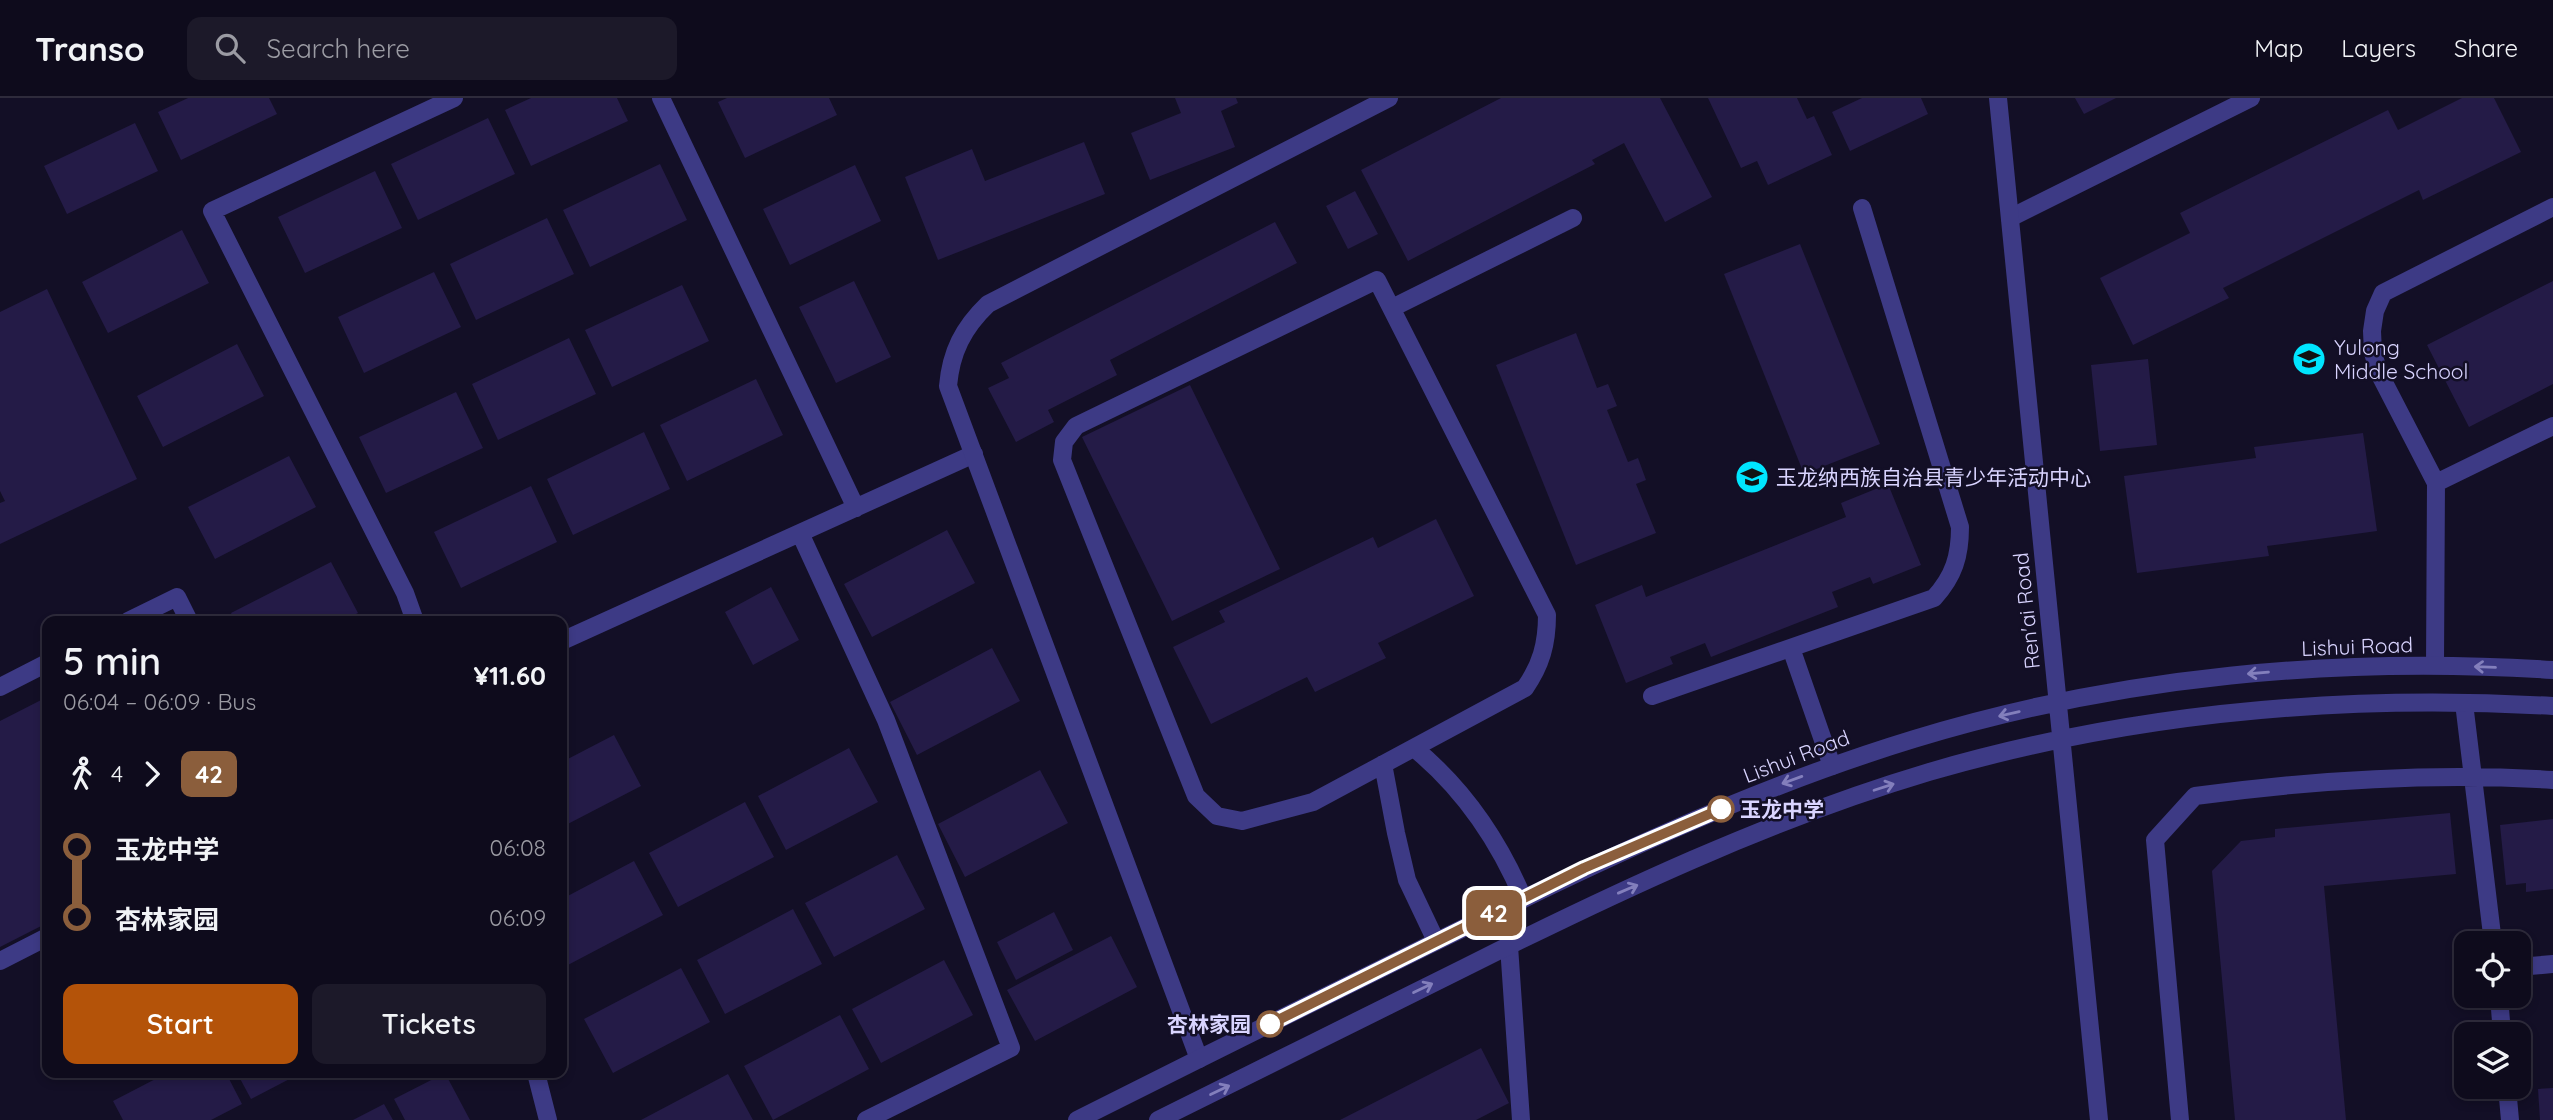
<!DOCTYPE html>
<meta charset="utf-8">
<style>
:root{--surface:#0e0b1c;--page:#1c1929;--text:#f1f3f6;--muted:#9b9ba3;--line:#2e2b3b;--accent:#b45309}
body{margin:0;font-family:Quicksand,"Noto Sans SC",sans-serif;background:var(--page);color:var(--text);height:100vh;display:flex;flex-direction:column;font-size:26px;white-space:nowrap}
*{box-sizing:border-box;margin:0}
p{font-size:23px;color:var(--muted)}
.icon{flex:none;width:38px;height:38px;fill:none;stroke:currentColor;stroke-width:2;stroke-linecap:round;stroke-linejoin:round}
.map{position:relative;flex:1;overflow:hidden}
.drawer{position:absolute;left:42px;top:518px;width:525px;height:462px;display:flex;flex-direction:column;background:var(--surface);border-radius:14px;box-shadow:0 4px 10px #0003,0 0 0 2px var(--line)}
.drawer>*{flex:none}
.badge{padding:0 14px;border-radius:10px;font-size:24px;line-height:46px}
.tools{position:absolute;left:2454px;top:833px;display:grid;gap:14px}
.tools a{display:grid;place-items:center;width:77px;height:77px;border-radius:14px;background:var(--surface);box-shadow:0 4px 10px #0003,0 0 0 2px var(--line);font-size:35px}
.map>.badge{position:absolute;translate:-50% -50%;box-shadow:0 0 0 4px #fff}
.legs{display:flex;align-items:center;gap:10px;height:77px;padding:0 21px;font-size:23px}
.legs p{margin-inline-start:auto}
.head{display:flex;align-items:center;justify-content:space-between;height:119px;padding:0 21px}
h1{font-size:38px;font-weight:600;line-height:52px}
.button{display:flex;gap:14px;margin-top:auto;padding:14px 21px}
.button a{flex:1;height:80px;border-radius:14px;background:var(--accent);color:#fff;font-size:28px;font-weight:600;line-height:80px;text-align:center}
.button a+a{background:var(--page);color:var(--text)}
ul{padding:0 21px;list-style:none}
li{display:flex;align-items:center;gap:24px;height:70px;font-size:26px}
li i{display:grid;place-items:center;width:10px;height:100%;margin:0 9px;background:currentColor}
li i::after{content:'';width:18px;height:18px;margin:-9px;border:5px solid;border-radius:50%;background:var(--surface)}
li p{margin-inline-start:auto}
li:first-child i{background:linear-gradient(#0000 50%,currentColor 0)}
li:last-child i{background:linear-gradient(currentColor 50%,#0000 0)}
header{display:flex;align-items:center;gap:42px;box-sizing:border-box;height:98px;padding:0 35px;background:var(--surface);border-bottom:2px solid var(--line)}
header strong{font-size:33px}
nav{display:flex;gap:38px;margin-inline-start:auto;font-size:24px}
.search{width:490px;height:63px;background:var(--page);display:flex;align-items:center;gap:18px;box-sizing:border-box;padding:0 24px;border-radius:14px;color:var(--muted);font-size:26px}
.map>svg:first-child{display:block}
</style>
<header>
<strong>Transo</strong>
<div class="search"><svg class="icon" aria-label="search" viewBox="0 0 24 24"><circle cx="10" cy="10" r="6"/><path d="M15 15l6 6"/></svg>Search here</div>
<nav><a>Map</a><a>Layers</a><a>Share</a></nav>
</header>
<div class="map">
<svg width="2553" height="1022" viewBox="0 0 2553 1022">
<rect width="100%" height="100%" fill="#130f26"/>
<!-- building -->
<path fill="#241b47" d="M188 0H269L277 16 181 62 158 14Z
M531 0H617L628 23 531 68 505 12Z
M727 0H829L837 17 745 60 718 4Z
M1175 0H1236L1238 5 1221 13 1235 49 1150 82 1131 35 1181 15Z
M1501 0H1660L1712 99 1665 124 1624 45 1592 62 1595 66 1408 163 1361 72Z
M1708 0H1797L1807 21 1814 18 1832 57 1768 87 1757 63 1741 70Z
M1862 0H1921L1928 16 1850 53 1832 14Z
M2075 0H2116L2084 16Z
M2462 0H2494L2521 54 2423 102 2419 92 2223 190 2229 200 2133 247 2100 180 2190 135 2180 115 2388 12 2398 32Z
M488 20 515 76 418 122 391 66Z
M135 25 158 73 67 116 44 68Z
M1084 44 1105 96 938 162 905 79 972 51 985 83Z
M660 66 687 122 590 169 563 112Z
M855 67 881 123 790 167 763 111Z
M375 73 402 130 305 175 278 119Z
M1355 93 1378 136 1348 151 1326 108Z
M547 120 574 176 476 222 450 166Z
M1275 124 1297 165 1110 262 1117 277 1048 312 1054 324 1016 344 988 290 1009 280 1001 265Z
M182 132 209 185 108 235 82 184Z
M1800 146 1880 346 1804 376 1724 176Z
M434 174 461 229 364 275 338 219Z
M854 183 891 259 836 285 799 209Z
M2553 183V286L2469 329 2427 247Z
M682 187 709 243 612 289 585 232Z
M47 191 137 381 0 446V405L5 403 0 393V214Z
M1576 235 1597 290 1608 286 1617 308 1607 312 1628 364 1638 360 1646 382 1636 386 1656 435 1576 467 1496 267Z
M569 240 596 296 498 342 472 286Z
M237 246 264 298 163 349 137 298Z
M2148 261 2157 347 2100 353 2091 267Z
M756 281 783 337 687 383 660 327Z
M1190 287 1280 471 1172 523 1082 339Z
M456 294 483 350 386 395 359 339Z
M644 334 670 391 573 437 547 381Z
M2363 335 2377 433 2267 448 2269 458 2137 475 2124 378 2256 360 2254 349Z
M289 358 316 409 215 461 188 409Z
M1888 386 1921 467 1873 486 1870 479 1832 494 1838 509 1711 559 1705 545 1670 559 1673 566 1626 585 1595 507 1642 487 1646 499 1846 419 1841 405Z
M531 388 557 444 461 490 434 434Z
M1436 421 1474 498 1378 545 1386 560 1315 594 1307 579 1211 626 1173 549 1225 524 1219 513 1373 439 1378 450Z
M947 432 975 485 872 539 844 486Z
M331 464 358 515 342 523H235L231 515Z
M771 489 799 542 753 567 725 514Z
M992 550 1020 603 917 657 890 604Z
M47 599V825L0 849V623Z
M614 637 641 688 562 729V664Z
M849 650 878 704 786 752 758 698Z
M1040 672 1068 725 965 779 938 726Z
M745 704 774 759 678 809 649 755Z
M2450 715 2456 776 2324 788 2346 1022H2235L2212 773 2241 743 2275 739V731Z
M2553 721V791L2526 794V785L2506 787 2500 727Z
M897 757 925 811 834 859 805 805Z
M634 763 663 817 566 868 562 861V801Z
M793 811 822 866 725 916 697 862Z
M1054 814 1073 852 1016 882 997 844Z
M1111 838 1137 889 1035 943 1007 892Z
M944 862 973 917 881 965 852 911Z
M681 870 710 924 613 975 584 921Z
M840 917 869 971 773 1022 744 968Z
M1481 950 1509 1005 1476 1022H1340Z
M167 975H226L242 1006 211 1022H123L113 1003Z
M237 975H301L251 1001Z
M445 975 470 1022H405L394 1001Z
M728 976 753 1022H641Z
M2553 990V1022H2540L2538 991Z
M384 1006 393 1022H353Z"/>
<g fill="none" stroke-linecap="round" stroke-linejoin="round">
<!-- service -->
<path stroke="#3d3a85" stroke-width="18" d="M661 0 856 410
M1377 182 1547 517C1547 546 1541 567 1525 590L1313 704 1242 723 1217 718 1196 698 1062 362 1064 344 1076 328Z
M1392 210 1573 120
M2436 385 2379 275 2373 255 2372 233 2375 213 2383 195 2553 109
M800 435 886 622 1011 950 866 1022
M128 523 177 499 189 523
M415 523 405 495 212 113 454 0
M562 543 974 356
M1791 550 1832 668
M2435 567 2436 385 2553 328
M0 589 47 565
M1652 598 1934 500C1954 478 1960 458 1960 429L1862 110
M2464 605 2493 845
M1414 650C1464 691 1498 741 1523 800
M1383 666 1396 735 1407 782 1436 843
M1509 848 1521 1022
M0 863 47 839
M2518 869 2553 866
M2499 898 2502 936
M536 975 548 1022
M2507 989 2510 1022
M2180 1022 2155 742 2195 698C2314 682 2433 674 2553 682"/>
<!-- minor -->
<path stroke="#3d3a85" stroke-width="18" d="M2010 120 2251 0
M1199 961 948 288C951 254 963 230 988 206L1389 0"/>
<!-- tertiary -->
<path stroke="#3d3a85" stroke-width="18" d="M1998 0 2099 1022
M1077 1022C1194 963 1312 905 1429 847 1587 769 1746 692 1914 641 2120 578 2339 558 2553 572
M1158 1022C1260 971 1362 921 1464 870 1614 795 1768 722 1929 674 2131 615 2343 596 2553 608"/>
</g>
<!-- one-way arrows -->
<defs><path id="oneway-shaft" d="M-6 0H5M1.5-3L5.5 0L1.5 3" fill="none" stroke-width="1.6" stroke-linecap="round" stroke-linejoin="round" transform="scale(1.75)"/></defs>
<g stroke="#837fbc">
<use href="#oneway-shaft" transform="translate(2485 569) rotate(-178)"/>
<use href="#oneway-shaft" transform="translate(2258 575) rotate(175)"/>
<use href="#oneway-shaft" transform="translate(2009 616) rotate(167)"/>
<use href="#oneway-shaft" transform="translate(1792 682) rotate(160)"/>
<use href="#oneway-shaft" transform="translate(1884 689) rotate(-18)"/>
<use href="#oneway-shaft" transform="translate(1628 791) rotate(-23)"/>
<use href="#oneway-shaft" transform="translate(1423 890) rotate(-26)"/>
<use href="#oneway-shaft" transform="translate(1220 992) rotate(-26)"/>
</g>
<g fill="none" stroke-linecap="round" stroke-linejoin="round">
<defs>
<path id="line-1" d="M1270 926 1584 770 1721 711"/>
</defs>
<!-- line-1 casing -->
<use href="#line-1" stroke="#fff" stroke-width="16"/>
<!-- line-1 -->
<use href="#line-1" stroke="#8b5e3c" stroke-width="10"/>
</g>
<!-- icons -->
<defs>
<symbol id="school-disc" viewBox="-11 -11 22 22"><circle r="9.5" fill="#00e5ff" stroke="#130f26"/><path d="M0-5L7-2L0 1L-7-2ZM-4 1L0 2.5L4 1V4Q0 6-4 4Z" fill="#111"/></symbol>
</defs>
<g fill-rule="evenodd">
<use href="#school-disc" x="2290" y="242" width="38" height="38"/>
<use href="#school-disc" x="1733" y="360" width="38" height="38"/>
</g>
<!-- markers -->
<g fill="#fff" stroke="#8b5e3c" stroke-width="3.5">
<circle cx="1721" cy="711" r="12"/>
<circle cx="1270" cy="926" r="12"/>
</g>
<g text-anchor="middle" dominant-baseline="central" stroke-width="5" stroke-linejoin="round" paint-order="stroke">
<!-- poi labels -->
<g font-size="21" fill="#d9d4ff" stroke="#130f26" text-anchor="start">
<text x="2334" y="249">Yulong<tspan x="2334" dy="24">Middle School</tspan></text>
<text x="1776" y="379">玉龙纳西族自治县青少年活动中心</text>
</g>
<!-- street labels -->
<g font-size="21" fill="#d9d4ff" stroke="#130f26">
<text transform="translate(2026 513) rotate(-96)">Ren'ai Road</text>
<text transform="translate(2357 548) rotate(-2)">Lishui Road</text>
<text transform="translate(1796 658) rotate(-21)">Lishui Road</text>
</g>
<!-- stop labels -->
<g font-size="21" font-weight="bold" fill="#d9d4ff" stroke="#130f26" text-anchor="start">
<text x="1740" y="711">玉龙中学</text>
<text x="1251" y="926" text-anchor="end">杏林家园</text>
</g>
</g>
</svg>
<div class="tools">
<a><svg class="icon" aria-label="locate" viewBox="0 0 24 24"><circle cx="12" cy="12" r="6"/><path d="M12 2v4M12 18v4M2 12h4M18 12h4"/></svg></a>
<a><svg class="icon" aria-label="layers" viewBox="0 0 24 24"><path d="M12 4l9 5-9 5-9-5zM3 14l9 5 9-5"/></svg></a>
</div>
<b class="badge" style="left:1494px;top:815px;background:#8b5e3c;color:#fff">42</b>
<section class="drawer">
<div class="head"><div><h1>5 min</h1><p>06:04 – 06:09 · Bus</p></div><b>¥11.60</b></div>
<div class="legs"><svg class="icon" aria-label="walk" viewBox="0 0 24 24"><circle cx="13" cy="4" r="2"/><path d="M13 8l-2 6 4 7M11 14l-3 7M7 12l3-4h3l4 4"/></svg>4<svg class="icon" aria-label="forward" viewBox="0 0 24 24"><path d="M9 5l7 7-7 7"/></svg><b class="badge" style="background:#8b5e3c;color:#fff">42</b></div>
<ul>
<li><i style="color:#8b5e3c"></i><b>玉龙中学</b><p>06:08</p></li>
<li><i style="color:#8b5e3c"></i><b>杏林家园</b><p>06:09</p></li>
</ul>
<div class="button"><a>Start</a><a>Tickets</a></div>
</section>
</div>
